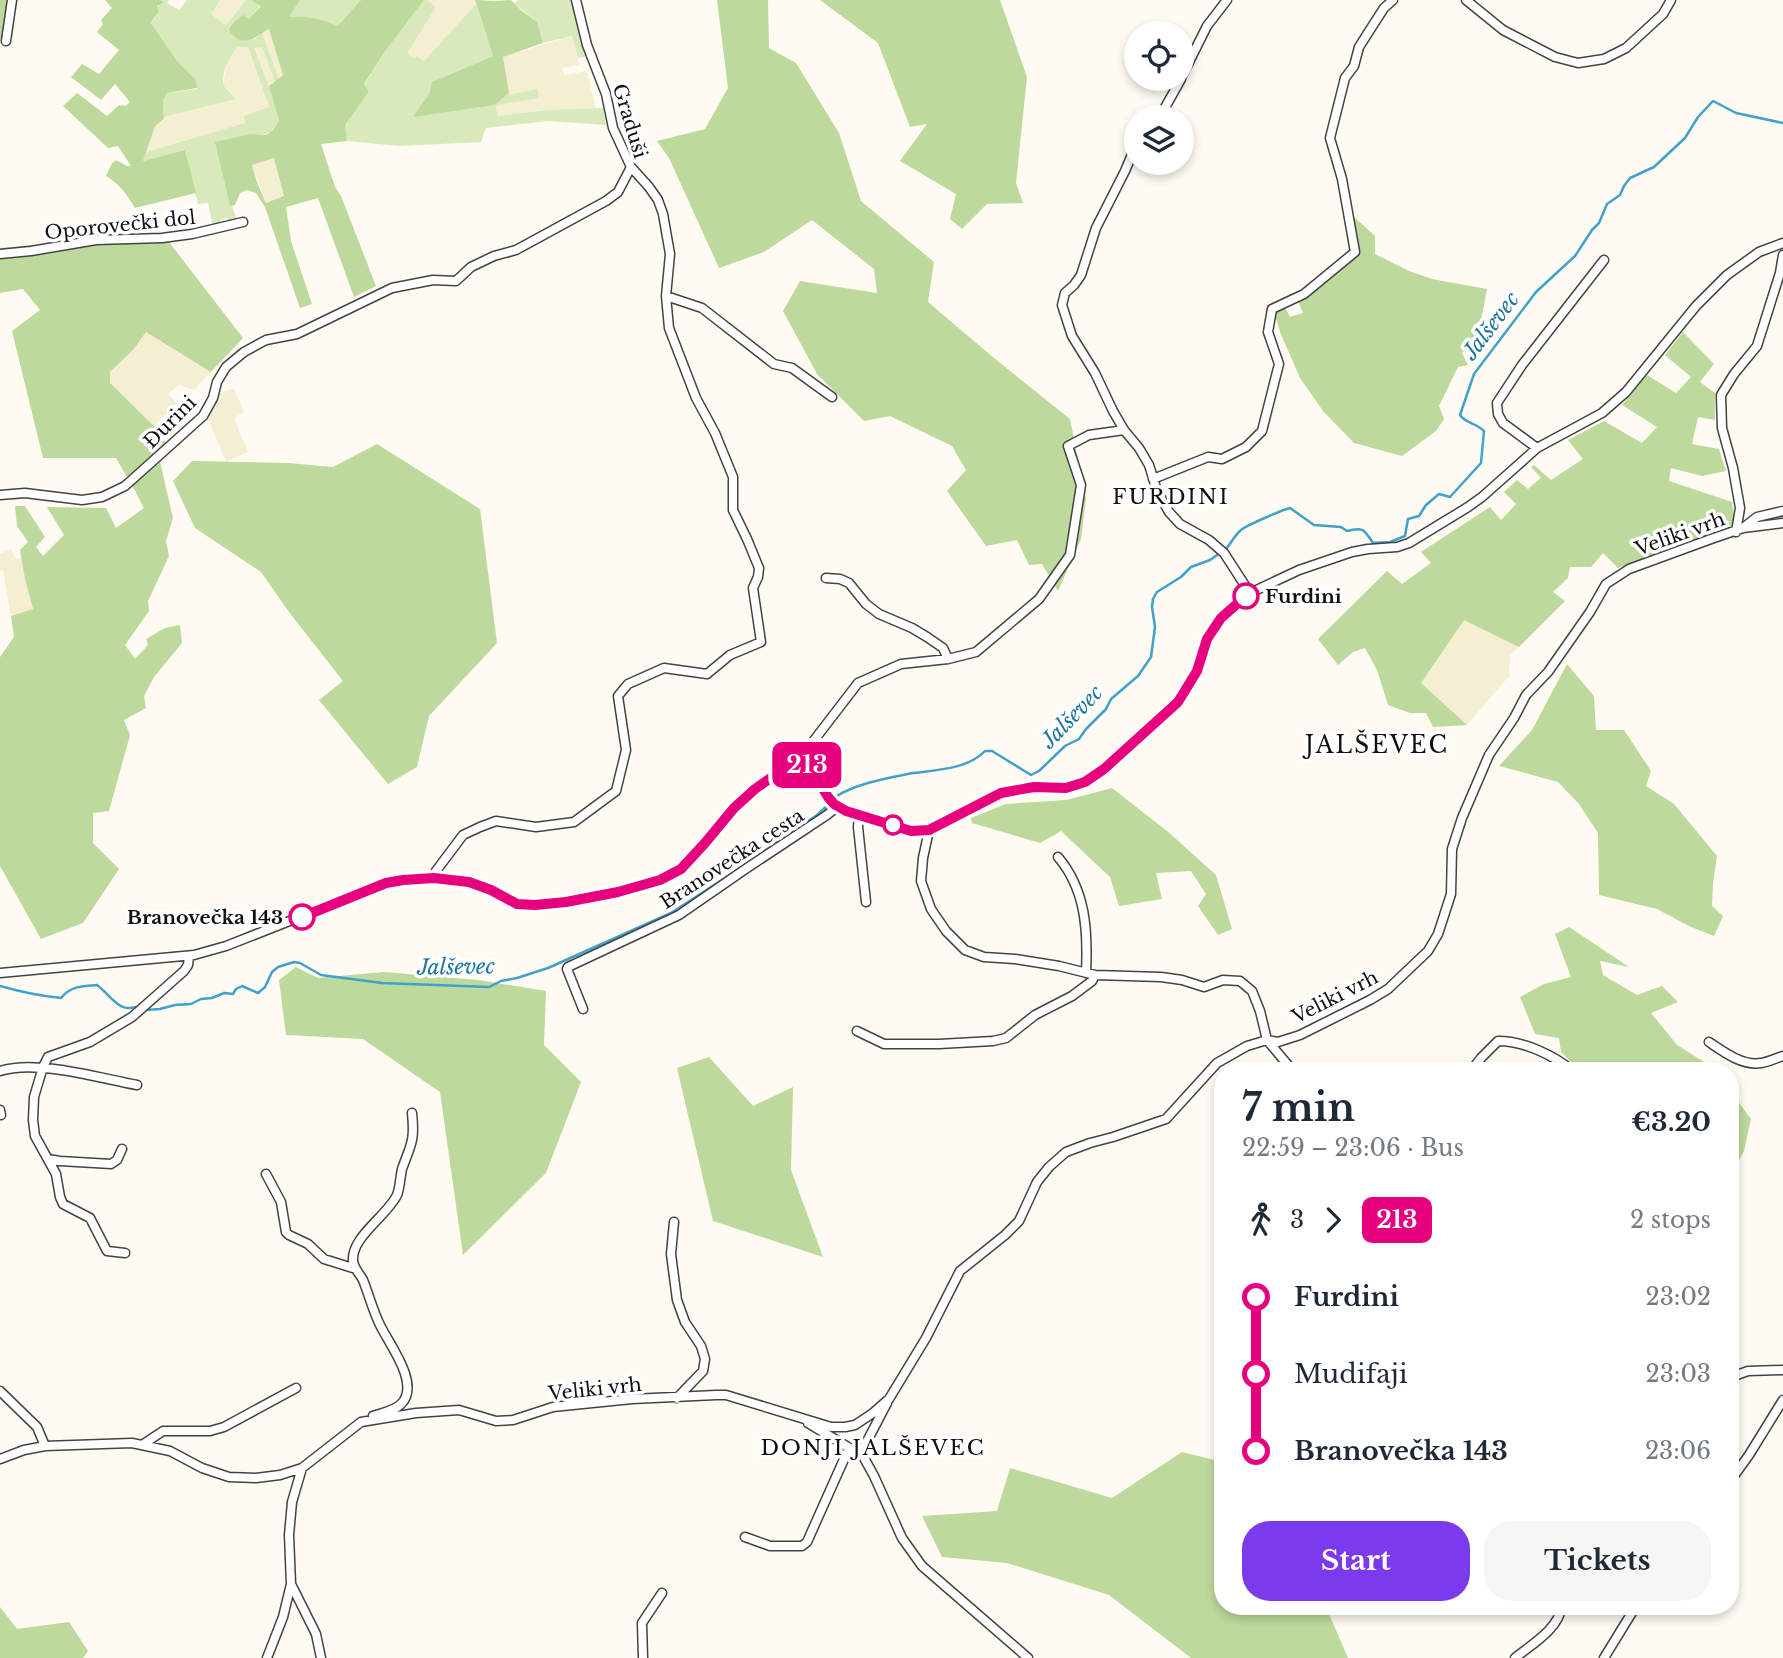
<!DOCTYPE html>
<meta charset="utf-8">
<style>
:root{--surface:#fff;--page:#f6f6f7;--text:#1f2937;--muted:#747a83;--accent:#7c3aed}
body{margin:0;font-family:"Libre Baskerville",serif;background:var(--page);color:var(--text);height:100vh;display:flex;flex-direction:column;font-size:26px;white-space:nowrap}
*{box-sizing:border-box;margin:0}
p{font-size:23px;color:var(--muted)}
.icon{flex:none;width:38px;height:38px;fill:none;stroke:currentColor;stroke-width:2;stroke-linecap:round;stroke-linejoin:round}
.map{position:relative;flex:1;overflow:hidden}
.details{position:absolute;left:1214px;top:1062px;width:525px;height:553px;display:flex;flex-direction:column;background:var(--surface);border-radius:28px;box-shadow:0 4px 10px #0003}
.details>*{flex:none}
.badge{padding:0 14px;border-radius:10px;font-size:24px;line-height:46px}
.fabs{position:absolute;left:1124px;top:21px;display:grid;gap:14px}
.fabs a{display:grid;place-items:center;width:70px;height:70px;border-radius:50%;background:var(--surface);box-shadow:0 4px 10px #0003;font-size:35px}
.map>.badge{position:absolute;translate:-50% -50%;box-shadow:0 0 0 4px #fff}
.legs{display:flex;align-items:center;gap:10px;height:77px;padding:0 28px;font-size:23px}
.legs p{margin-inline-start:auto}
.head{display:flex;align-items:center;justify-content:space-between;height:119px;padding:0 28px}
h1{font-size:38px;font-weight:800;line-height:52px}
.primary-button{display:flex;gap:14px;margin-top:auto;padding:14px 28px}
.primary-button a{flex:1;height:80px;border-radius:28px;background:var(--accent);color:#fff;font-size:28px;font-weight:800;line-height:80px;text-align:center}
.primary-button a+a{background:var(--page);color:var(--text)}
ul{padding:0 28px;list-style:none}
li{display:flex;align-items:center;gap:24px;height:77px;font-size:26px}
li i{display:grid;place-items:center;width:10px;height:100%;margin:0 9px;background:currentColor}
li i::after{content:'';width:18px;height:18px;margin:-9px;border:5px solid;border-radius:50%;background:var(--surface)}
li p{margin-inline-start:auto}
li:first-child i{background:linear-gradient(#0000 50%,currentColor 0)}
li:last-child i{background:linear-gradient(currentColor 50%,#0000 0)}
.map>svg:first-child{display:block}
</style>
<div class="map">
<svg width="1783" height="1658" viewBox="0 0 1783 1658">
<rect width="100%" height="100%" fill="#fffbf3"/>
<!-- farmland -->
<path fill="#f4eed3" d="M220 0H246L226 25 211 14Z
M427 0H475L476 4 424 61 414 59 406 53 436 7Z
M269 29 284 75 279 79 262 33Z
M572 36 579 65 563 68 564 75 587 71 596 109 547 110 497 116 495 105 539 97 538 89 507 95 509 92 502 57Z
M262 46 275 82 269 86 254 49Z
M238 47H248L269 108 245 116 246 123 146 152 155 125 164 120V117L235 99 224 85V80L226 64 233 52Z
M275 158 284 197 266 203 252 164Z
M146 332 211 372 194 390 179 385 168 394 177 403 154 426 109 383 110 372 133 350Z
M234 388 244 412 234 418 248 452 226 462 206 414 218 394Z
M11 549 16 559 22 558 25 579 33 609 11 616 3 570 0 571V554Z
M1464 619 1519 647 1510 655 1509 676 1467 725 1420 683Z"/>
<!-- green -->
<path fill="#d8e9bc" d="M161 0H169L167 3 179 10 187 0H220L211 14 226 25 246 0H251L261 5 249 19 254 40 262 33 279 79 275 82 262 47 254 48 269 86 279 121C274 129 270 134 260 135L230 205 232 206 237 221 229 223 227 218 220 220 221 225 213 227 208 203 198 204 185 150 143 161 146 152 245 123 244 116 269 107 248 47H238C230 54 220 74 224 85 226 90 233 95 236 99L164 117 163 101 167 93 197 89 196 80 177 61 151 23 155 18 157 7 163 1Z
M300 0H361L339 27C320 18 309 16 289 17L288 16 293 11Z
M424 0H427L436 7 407 53 414 58 416 56 424 61 476 4 493 56 432 82 429 94 414 116 495 105 507 95 538 89 539 98 496 105 497 116 547 110 603 108 606 125 548 121 486 128 481 142 400 146 347 141 345 125 369 92 364 85 386 50Z
M519 0H574L580 34 588 56 578 58 572 36 543 43 537 22 514 3Z"/>
<!-- forest -->
<path fill="#bdd99c" fill-rule="evenodd" d="M0 0H10L4 39H0Z
M105 0H161L164 2 157 6 158 12 151 23 177 61 196 80 197 88 167 93 163 101 164 119 155 126 143 161 185 150 196 193 135 208C127 195 120 184 106 176L112 163 116 160 127 166H131L118 146 108 148 63 106 77 93 107 116 119 105 126 106 130 102 115 84 101 100 71 77 82 64 99 74 119 50 97 32 103 24 101 20 112 8Z
M251 0H300L289 17C309 16 319 18 338 26L361 0H424L386 50 364 84 369 92 345 125 347 141 321 144 335 187 341 196 376 286 354 297 318 198 286 207 291 241 312 304 300 308 265 207 256 193 247 190 240 193 235 205 232 206 230 205 215 142 251 134 266 135 273 130 279 121 269 86 283 75 269 29C255 37 242 50 229 30L233 23 243 15 249 19 261 6ZM274 158 284 196 266 203 258 185 252 165Z
M475 0 494 1 511 0 522 11 537 22 543 43 503 57 509 93 495 105 413 117 429 94 432 82 493 56Z
M717 0H768L769 48 796 63 839 133 861 201 934 262 928 302 994 358 1070 419 1086 499 1081 539 1058 591 1042 564 1029 565 1017 540 986 546 947 491 966 470 952 446 890 416 864 421 817 374 783 311 800 281 877 293 874 269 812 220 764 252 719 268 669 158 657 141 705 129 728 88Z
M820 0H1000L1027 77 1016 183 1023 203 987 204 962 229 950 219 956 194 900 161 927 124 910 127 878 43Z
M1351 214 1375 236V254L1409 271 1432 279 1487 289 1479 331 1462 353 1468 365 1458 367 1439 406 1444 419 1436 431 1402 456 1354 443 1323 411 1300 378 1280 332 1274 311 1285 307 1290 317 1303 313 1298 301 1358 252Z
M162 233 243 338 211 372 146 332 133 350 110 372V383L154 426 166 443 127 477 116 458H43L12 331 40 310 23 289 0 293V248Z
M1683 332 1714 364 1700 382 1715 393V420L1698 417 1692 444 1719 449 1726 471 1702 476 1671 468 1669 481 1732 502 1734 517 1730 529 1618 568 1603 553 1591 567H1570L1568 578 1553 592 1565 601 1519 647 1464 620 1421 683 1467 725 1433 727 1426 713H1410L1388 705 1377 670 1365 648 1353 652 1338 665 1318 639 1387 571 1402 584 1431 563 1421 552 1490 507 1501 520 1516 504 1504 492 1517 480 1528 489 1541 478 1531 467 1534 465 1551 480 1583 459 1568 440 1604 421 1642 443 1657 427 1622 405 1647 375 1676 393 1691 377 1665 355Z
M377 444 480 509 497 643 429 716 417 767 388 784 319 700 343 681 289 612 261 572 195 528 173 481 192 461 288 463 333 467Z
M160 462 173 518 166 541 169 556 148 601 149 611 125 645 135 659 148 645 146 639 165 628 180 625 182 643 154 677 144 696 146 708 124 720 130 735 109 811 93 813V843L119 869 83 923 41 939 0 866V657L14 637 11 616 33 609 25 579 20 550 28 542 17 526 15 506H25L45 537 36 547 43 556 64 535 47 507 106 508 116 528 144 508 132 485Z
M1567 664 1594 696 1596 730H1624L1651 771 1646 786 1674 804 1717 856 1713 883 1712 906 1723 916 1714 936 1689 926 1657 909 1599 895 1598 833 1579 804 1558 782 1499 766 1532 730Z
M1112 788 1167 831 1216 875 1232 929 1218 935 1198 906 1206 894 1191 871 1156 873 1162 899 1119 906 1110 877 1061 831 1040 843 972 823 971 818 1006 804 1066 800Z
M1569 927 1629 967 1600 961 1603 975 1637 995 1662 986 1678 1002 1651 1013 1677 1045 1712 1067 1715 1071H1580L1561 1052 1559 1038 1535 1034 1520 997 1544 984 1571 977 1555 934Z
M296 967 318 978 384 972 478 980 546 991 544 1045 581 1082 546 1173 463 1255 440 1092 363 1039 286 1035 279 980Z
M709 1057 753 1106 793 1087 791 1170 823 1257 713 1221 677 1068Z
M1731 1092 1751 1119 1744 1151 1731 1175Z
M1182 1452 1223 1462V1606L1326 1607 1348 1658H1191L1109 1595 1007 1563 942 1557 922 1516 997 1511 1010 1468 1112 1498Z
M0 1607 17 1629 69 1622 88 1651 83 1658H0Z"/>
<g fill="none" stroke-linecap="round" stroke-linejoin="round">
<!-- stream -->
<path stroke="#41a1ca" stroke-width="2.5" d="M1226 549C1231 543 1235 535 1241 530 1245 526 1282 510 1290 508L1314 525 1341 527 1347 531C1363 527 1364 529 1373 543L1390 542 1405 536 1408 519 1419 516 1426 505 1439 494 1450 497 1481 463 1484 431C1476 423 1465 423 1460 415L1474 374 1536 292 1575 256 1592 230 1599 223 1607 204 1620 195 1624 186 1630 178 1654 167 1685 138 1698 117 1713 101 1736 113 1783 123
M835 797C857 783 888 778 913 773 937 770 968 769 985 751H992L1031 775 1039 771 1065 746 1079 739 1086 729 1106 709 1111 699 1138 676 1151 657 1155 627 1152 607 1153 599 1157 592 1181 577 1191 567 1210 560 1220 553
M753 859 817 815 827 806
M0 986C21 992 39 996 61 998 71 986 82 986 97 985 107 992 117 1009 130 1008 134 1008 137 1006 141 1007
M146 1010 160 1009 175 1005 191 1004 201 999 212 998 224 993 233 994 236 989 242 986 258 993 265 987 272 972 278 967 294 962 300 963 321 975 382 983 489 987 501 981 517 978 548 968 671 913 739 869"/>
<defs>
<path id="minor" d="M1466 0 1503 30 1555 57 1578 63 1604 59 1626 48 1663 14 1671 0
M6 41 12 0
M1181 78 1207 26 1227 0
M1158 117 1162 113 1181 79
M1136 145 1125 171 1096 228 1081 275 1074 285 1065 293 1062 305 1072 336 1095 373 1113 411 1124 430 1139 448 1149 465 1157 491 1169 512 1180 524 1209 540 1224 553 1246 587 1248 594
M0 254 31 251 96 240 162 238 192 234 243 222
M666 296 702 308 774 364 792 368 832 397
M1537 448 1503 423 1498 414 1497 403 1522 365 1604 260
M1153 479 1208 457 1222 459 1246 447 1262 431 1279 364 1268 332 1272 309 1304 294 1355 252 1342 179 1330 138 1345 78 1354 66 1359 47 1384 8 1393 0
M0 495 25 493 82 500 102 497 125 486 203 416 213 398 217 382 226 367 244 352 266 340 297 334 392 288 433 280 456 281 471 267 494 256 516 250 606 201 618 192 631 167 613 128 606 94 587 45 576 0
M1743 528 1757 517 1783 511
M1736 532 1740 508 1733 468 1722 428 1721 395 1734 374 1757 346 1780 273 1783 255
M826 578 840 579 849 583 866 604 879 614 912 628 927 637 943 648 948 659
M803 763 805 752 858 683 901 664 948 659 976 652 1039 599 1070 555 1081 485 1068 446 1089 435 1124 430
M859 815 858 827 866 902
M929 830 923 858 921 881 931 909 946 931 965 950 984 957 1015 959 1059 966 1095 975 1161 977 1182 980 1204 987 1223 980 1240 981 1252 991 1260 1011 1267 1040 1293 1071
M1058 857C1086 890 1088 931 1086 973
M434 878 436 871 463 835 480 827 496 821 536 827 574 822 616 791 626 750 618 696 628 684 664 668 707 674 730 655 761 642 753 588 758 577 759 568 747 539 733 510V477L715 433 696 398 669 328 666 296 670 254 663 214 658 200 649 187 631 167
M0 973 194 955 226 946 386 883C420 878 453 877 486 888 497 892 508 901 519 904 546 910 634 891 660 880 667 877 677 872 683 867 701 850 715 829 731 810 746 794 766 779 786 768 793 765 798 761 805 764 818 769 821 789 829 799 834 804 840 807 846 811L911 831 929 830 1001 793 1035 787 1066 788 1085 782 1104 769 1178 702 1197 671 1207 639 1221 618 1248 594 1299 570 1352 552 1368 549 1397 547 1409 543 1468 507 1482 497 1537 448 1602 413 1626 392 1696 306 1727 275 1759 252 1783 243
M583 1009 567 969 568 967 679 915 747 868 827 815 838 806
M857 1031 884 1044H939L993 1041 1006 1038 1035 1015 1072 996 1092 981 1095 975
M1709 1042C1724 1052 1742 1066 1761 1063 1768 1062 1776 1058 1783 1056
M0 1071C36 1059 99 1078 137 1085
M1471 1071 1481 1058 1498 1041C1524 1041 1553 1055 1573 1071
M0 1110 1 1115
M48 1159 60 1161 111 1164 117 1160 122 1149
M266 1174 281 1202 286 1232 289 1235 308 1244 324 1259 356 1269
M674 1222 671 1254 677 1300 685 1322 701 1346 705 1359 703 1371 677 1398
M125 1253 107 1251 90 1218 63 1204 60 1197 56 1174 35 1136 33 1120 34 1097 43 1067 48 1057 90 1042 132 1017 184 971 188 965 189 956
M1731 1377 1748 1371 1783 1370
M0 1391 37 1427 45 1446
M373 1416C381 1413 395 1411 402 1403 420 1383 389 1344 380 1325 373 1311 369 1295 363 1280 360 1274 354 1269 353 1261 351 1237 387 1216 397 1195 400 1188 400 1178 402 1169 411 1144 415 1141 412 1113
M808 1423 863 1456 874 1476 902 1538 922 1566 1028 1658
M142 1445 163 1431H210L224 1427 296 1388
M863 1456V1449L887 1403
M0 1459 24 1450 45 1446 132 1443 170 1451 202 1468 229 1477 256 1478 280 1475 302 1468 361 1422 416 1413 459 1410 496 1421 513 1420 553 1407 632 1399 716 1395H726L831 1427H845L855 1425 873 1413 889 1399 926 1338 960 1271 1005 1235 1019 1221 1037 1182 1049 1167 1066 1152 1090 1143 1113 1137 1166 1119 1217 1063 1247 1046 1267 1040 1278 1042 1300 1035 1370 1000 1388 989 1428 951 1438 934 1451 894 1452 849 1462 818 1489 755 1514 718 1526 695 1548 672 1590 612 1606 584 1629 569 1711 539 1743 528 1783 523
M1731 1480 1749 1455 1783 1400
M745 1537 770 1546H802L807 1542 849 1448
M291 1584 316 1634 321 1658
M267 1658 283 1617 291 1584 289 1535 292 1502 302 1468
M643 1658 642 1623 662 1593
M1515 1658C1532 1644 1558 1630 1562 1606
M1604 1658 1636 1606"/>
</defs>
<!-- minor casing -->
<use href="#minor" stroke="#434343" stroke-width="11"/>
<!-- minor -->
<use href="#minor" stroke="#fff" stroke-width="8"/>
</g>
<g fill="none" stroke-linecap="round" stroke-linejoin="round">
<defs>
<path id="line-1" d="M302 917 386 883 403 880 434 878 469 882 491 890 517 904 535 905 566 902 618 892 660 880 681 869 705 843 734 808 755 789 779 772 797 763H803L810 767 828 797 834 804 846 811 911 831 929 830 1001 793 1034 787 1066 788 1085 782 1104 769 1178 702 1197 671 1207 639 1221 618 1246 596"/>
</defs>
<!-- line-1 casing -->
<use href="#line-1" stroke="#fff" stroke-width="16"/>
<!-- line-1 -->
<use href="#line-1" stroke="#e6007e" stroke-width="10"/>
</g>
<!-- markers -->
<g fill="#fff" stroke="#e6007e" stroke-width="3.5">
<circle cx="1246" cy="596" r="12"/>
<circle cx="893" cy="825" r="9"/>
<circle cx="302" cy="917" r="12"/>
</g>
<g text-anchor="middle" dominant-baseline="central" stroke-width="7" stroke-linejoin="round" paint-order="stroke">
<!-- street labels -->
<g font-size="19" fill="#101010" stroke="#fff">
<text transform="translate(630 121) rotate(73)">Graduši</text>
<text transform="translate(120 225) rotate(-6)">Oporovečki dol</text>
<text transform="translate(170 422) rotate(-45)">Đurini</text>
<text transform="translate(1680 534) rotate(-20)">Veliki vrh</text>
<text transform="translate(732 859) rotate(-33)">Branovečka cesta</text>
<text transform="translate(1335 997) rotate(-27)">Veliki vrh</text>
<text transform="translate(595 1389) rotate(-6)">Veliki vrh</text>
</g>
<!-- stop labels -->
<g font-size="19" font-weight="bold" fill="#101010" stroke="#fff" text-anchor="start">
<text x="1265" y="596">Furdini</text>
<text x="283" y="917" text-anchor="end">Branovečka 143</text>
</g>
<!-- water labels -->
<g font-size="21" font-style="italic" fill="#1b729f" stroke="#fff">
<text transform="translate(1491 326) rotate(-53)">Jalševec</text>
<text transform="translate(1072 717) rotate(-46)">Jalševec</text>
<text transform="translate(456 967) rotate(-1)">Jalševec</text>
</g>
<!-- neighbourhood labels -->
<g font-size="21" letter-spacing="2" fill="#101010" stroke="#fff">
<text x="1171" y="497">FURDINI</text>
<text x="873" y="1448">DONJI JALŠEVEC</text>
</g>
<!-- quarter labels -->
<g font-size="23" letter-spacing="2" fill="#101010" stroke="#fff">
<text x="1377" y="745">JALŠEVEC</text>
</g>
</g>
</svg>
<div class="fabs">
<a><svg class="icon" aria-label="locate" viewBox="0 0 24 24"><circle cx="12" cy="12" r="6"/><path d="M12 2v4M12 18v4M2 12h4M18 12h4"/></svg></a>
<a><svg class="icon" aria-label="layers" viewBox="0 0 24 24"><path d="M12 4l9 5-9 5-9-5zM3 14l9 5 9-5"/></svg></a>
</div>
<b class="badge" style="left:807px;top:765px;background:#e6007e;color:#fff">213</b>
<section class="details">
<div class="head"><div><h1>7 min</h1><p>22:59 – 23:06 · Bus</p></div><b>€3.20</b></div>
<div class="legs"><svg class="icon" aria-label="walk" viewBox="0 0 24 24"><circle cx="13" cy="4" r="2"/><path d="M13 8l-2 6 4 7M11 14l-3 7M7 12l3-4h3l4 4"/></svg>3<svg class="icon" aria-label="forward" viewBox="0 0 24 24"><path d="M9 5l7 7-7 7"/></svg><b class="badge" style="background:#e6007e;color:#fff">213</b><p>2 stops</p></div>
<ul>
<li><i style="color:#e6007e"></i><b>Furdini</b><p>23:02</p></li>
<li><i style="color:#e6007e"></i><span>Mudifaji</span><p>23:03</p></li>
<li><i style="color:#e6007e"></i><b>Branovečka 143</b><p>23:06</p></li>
</ul>
<div class="primary-button"><a>Start</a><a>Tickets</a></div>
</section>
</div>
